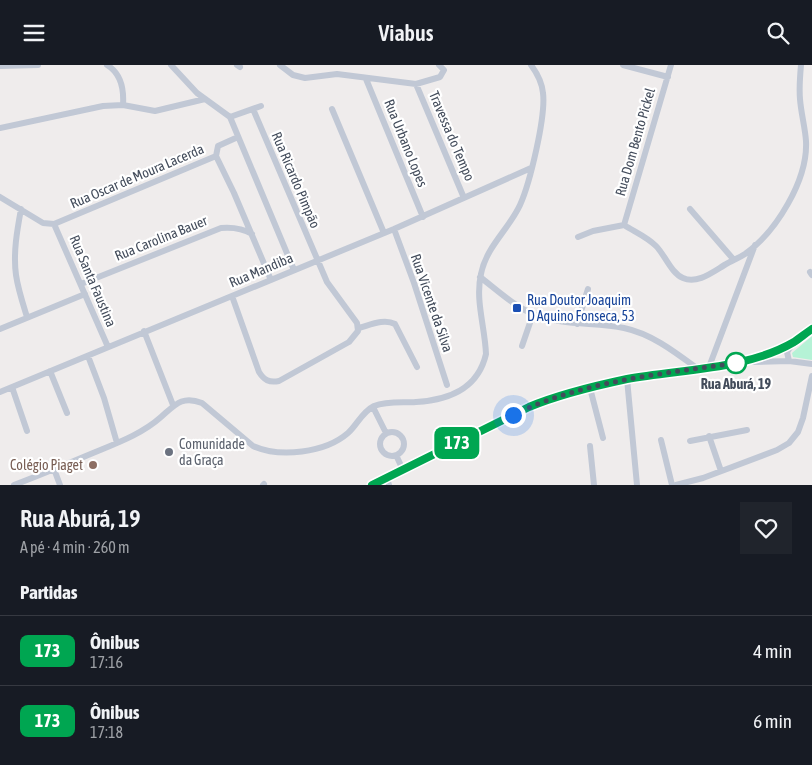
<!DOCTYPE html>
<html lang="pt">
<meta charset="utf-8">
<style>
:root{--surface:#171b24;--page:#20242c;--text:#f1f3f6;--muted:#9ea1a6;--line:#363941}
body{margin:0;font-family:"Asap Condensed",sans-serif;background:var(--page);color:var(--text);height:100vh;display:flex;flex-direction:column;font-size:19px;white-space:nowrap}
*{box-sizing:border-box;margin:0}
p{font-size:16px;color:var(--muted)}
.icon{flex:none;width:28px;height:28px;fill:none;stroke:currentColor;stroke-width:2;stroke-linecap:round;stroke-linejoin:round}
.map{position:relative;height:420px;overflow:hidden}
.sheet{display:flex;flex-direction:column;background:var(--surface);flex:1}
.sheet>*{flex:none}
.badge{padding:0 10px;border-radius:8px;font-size:18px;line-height:32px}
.you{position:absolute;width:25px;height:25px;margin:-12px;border:4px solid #fff;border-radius:50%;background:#1a73e8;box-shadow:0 0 0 8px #1a73e833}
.map>.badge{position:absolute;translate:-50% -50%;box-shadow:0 0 0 2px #fff}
h2{padding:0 20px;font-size:19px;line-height:45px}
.round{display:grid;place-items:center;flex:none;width:52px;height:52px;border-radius:0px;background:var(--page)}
.summary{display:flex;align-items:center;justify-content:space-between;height:85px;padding:0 20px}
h1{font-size:24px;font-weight:600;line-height:38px}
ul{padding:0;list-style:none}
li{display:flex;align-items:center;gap:15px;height:70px;padding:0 20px;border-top:1px solid var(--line)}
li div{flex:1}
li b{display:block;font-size:19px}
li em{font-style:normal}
li .badge{min-width:55px;font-weight:700;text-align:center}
header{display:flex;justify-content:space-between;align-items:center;height:65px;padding:0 20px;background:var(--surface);font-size:22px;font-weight:600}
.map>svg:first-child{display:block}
</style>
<header><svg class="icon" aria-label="menu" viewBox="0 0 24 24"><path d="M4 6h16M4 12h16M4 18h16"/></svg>Viabus<svg class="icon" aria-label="search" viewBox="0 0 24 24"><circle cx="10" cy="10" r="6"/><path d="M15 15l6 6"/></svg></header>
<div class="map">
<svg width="812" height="420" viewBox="0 0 812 420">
<rect width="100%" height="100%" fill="#efecec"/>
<!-- green -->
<path fill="#b5f2d6" d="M812 271V295L793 292 792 288Z"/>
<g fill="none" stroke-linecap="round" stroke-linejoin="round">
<!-- minor -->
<path stroke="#c1c8d5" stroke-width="6" d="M107 0C122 9 124 25 123 40
M171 0 197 28 230 52
M237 0 240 2
M280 0 293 10 305 13 337 9 416 19 440 12 444 5 439 0
M623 0 668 12
M0 1 38 0
M366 14 423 152
M416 19 464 133
M332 44 384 168
M230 52 294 205
M230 52 261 41
M0 63 103 41 123 40 155 46 205 34
M216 91 218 81 238 72
M0 132 43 158 54 159 216 91 234 128 271 215
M21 144C17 166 13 188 16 210 18 224 23 239 27 252
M690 144 734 195
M54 159 108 282
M624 160 671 0
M394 164 414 218 447 320
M578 172 593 166 624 160C635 167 647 172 656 181 665 190 671 208 683 213 698 220 715 205 728 198 733 195 739 193 745 189 776 167 808 115 806 76 805 62 801 48 800 34 799 23 800 11 801 0
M810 207 812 210
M480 212C497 225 514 241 533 249 562 261 594 257 624 263 652 269 675 287 698 304
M81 219 221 163C233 162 242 163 252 169
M232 231 259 307C264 315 269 318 279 316L349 277 358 266 357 258 327 217 253 44
M577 259 588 224
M359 263C370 260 384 253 395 259L417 302
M0 264 85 229
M144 266 173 340
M522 281 533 249
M88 291 104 333 117 378
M789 296 787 287 793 278
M753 297 789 296 812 299
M709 302 755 180
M50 306 67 348
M627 314 637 420
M12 322 27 366
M590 323 603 373
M0 327 394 164 531 103
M373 342 386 368
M380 379a12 12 0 1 1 24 0a12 12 0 1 1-24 0Z
M709 371 721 406
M661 375 672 420
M690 376 747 365
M590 381 594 420
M396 390 403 405
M54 404 60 420
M387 413 389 420
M14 420C40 410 67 399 93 388 117 378 142 369 161 352 175 340 182 330 202 338L253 381C280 393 325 388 348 368 357 360 362 347 374 341 387 336 402 338 416 337 449 335 478 324 486 289 485 262 475 235 481 209 486 182 509 164 520 140 530 118 546 51 543 28 542 18 537 8 531 0
M263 420 264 419
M372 420 529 342C560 329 593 321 627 314 681 304 746 305 794 277 800 273 806 268 812 263
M676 420 703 413 777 385 789 378 798 367 803 353 812 311"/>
</g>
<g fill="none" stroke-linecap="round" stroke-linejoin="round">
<defs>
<path id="line" d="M372 420 529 342C560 329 594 321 627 314 681 304 746 305 794 277 800 273 806 268 812 264"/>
</defs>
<!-- line casing -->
<use href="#line" stroke="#fff" stroke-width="11"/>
<!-- line -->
<use href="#line" stroke="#00a651" stroke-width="8"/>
<!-- walk -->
<path stroke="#434c5b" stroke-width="5" stroke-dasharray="0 9" d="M513 350C584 315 664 309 742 297L736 298"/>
</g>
<!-- markers -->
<rect fill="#1a4fb4" stroke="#fff" stroke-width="2" x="512" y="238" width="10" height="10" rx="2.5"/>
<circle fill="#fff" stroke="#00a651" stroke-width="2.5" cx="736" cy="298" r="10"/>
<circle fill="#6b7280" stroke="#fff" stroke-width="2" cx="169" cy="387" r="5"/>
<circle fill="#8d6e63" stroke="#fff" stroke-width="2" cx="93" cy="400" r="5"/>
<g text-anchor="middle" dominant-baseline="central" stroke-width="4.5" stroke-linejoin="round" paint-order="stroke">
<!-- street labels -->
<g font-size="14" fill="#434c5b" stroke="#fff">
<text transform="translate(452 71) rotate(67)">Travessa do Tempo</text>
<text transform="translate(635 77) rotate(-74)">Rua Dom Bento Pickel</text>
<text transform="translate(406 78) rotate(68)">Rua Urbano Lopes</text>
<text transform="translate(137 111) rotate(-23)">Rua Oscar de Moura Lacerda</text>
<text transform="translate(296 115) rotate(67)">Rua Ricardo Pimpão</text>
<text transform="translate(161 173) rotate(-22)">Rua Carolina Bauer</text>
<text transform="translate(261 205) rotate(-23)">Rua Mandiba</text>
<text transform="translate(93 216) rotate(67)">Rua Santa Faustina</text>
<text transform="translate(432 238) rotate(71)">Rua Vicente da Silva</text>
</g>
<!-- transit labels -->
<g font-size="14" fill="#164399" stroke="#fff" text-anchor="start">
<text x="527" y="235">Rua Doutor Joaquim<tspan x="527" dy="16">D Aquino Fonseca, 53</tspan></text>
</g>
<!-- stop labels -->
<g font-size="14" font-weight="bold" fill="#434c5b" stroke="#fff">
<text x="736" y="319">Rua Aburá, 19</text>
</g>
<!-- worship labels -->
<g font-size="14" fill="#5b616d" stroke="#fff" text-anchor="start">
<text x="179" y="379">Comunidade<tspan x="179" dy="16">da Graça</tspan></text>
</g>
<!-- education labels -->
<g font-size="14" fill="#785e54" stroke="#fff" text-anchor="end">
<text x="83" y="400">Colégio Piaget</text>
</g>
</g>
</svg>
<div class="you" style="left:513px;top:350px"></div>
<b class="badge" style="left:457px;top:378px;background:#00a651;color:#fff">173</b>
</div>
<section class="sheet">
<div class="summary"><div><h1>Rua Aburá, 19</h1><p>A pé · 4 min · 260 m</p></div><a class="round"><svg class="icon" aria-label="heart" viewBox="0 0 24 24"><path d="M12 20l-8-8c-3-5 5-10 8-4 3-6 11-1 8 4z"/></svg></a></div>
<h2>Partidas</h2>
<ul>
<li><span class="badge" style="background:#00a651;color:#fff">173</span><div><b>Ônibus</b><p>17:16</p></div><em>4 min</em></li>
<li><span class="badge" style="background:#00a651;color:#fff">173</span><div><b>Ônibus</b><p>17:18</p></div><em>6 min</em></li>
</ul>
</section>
